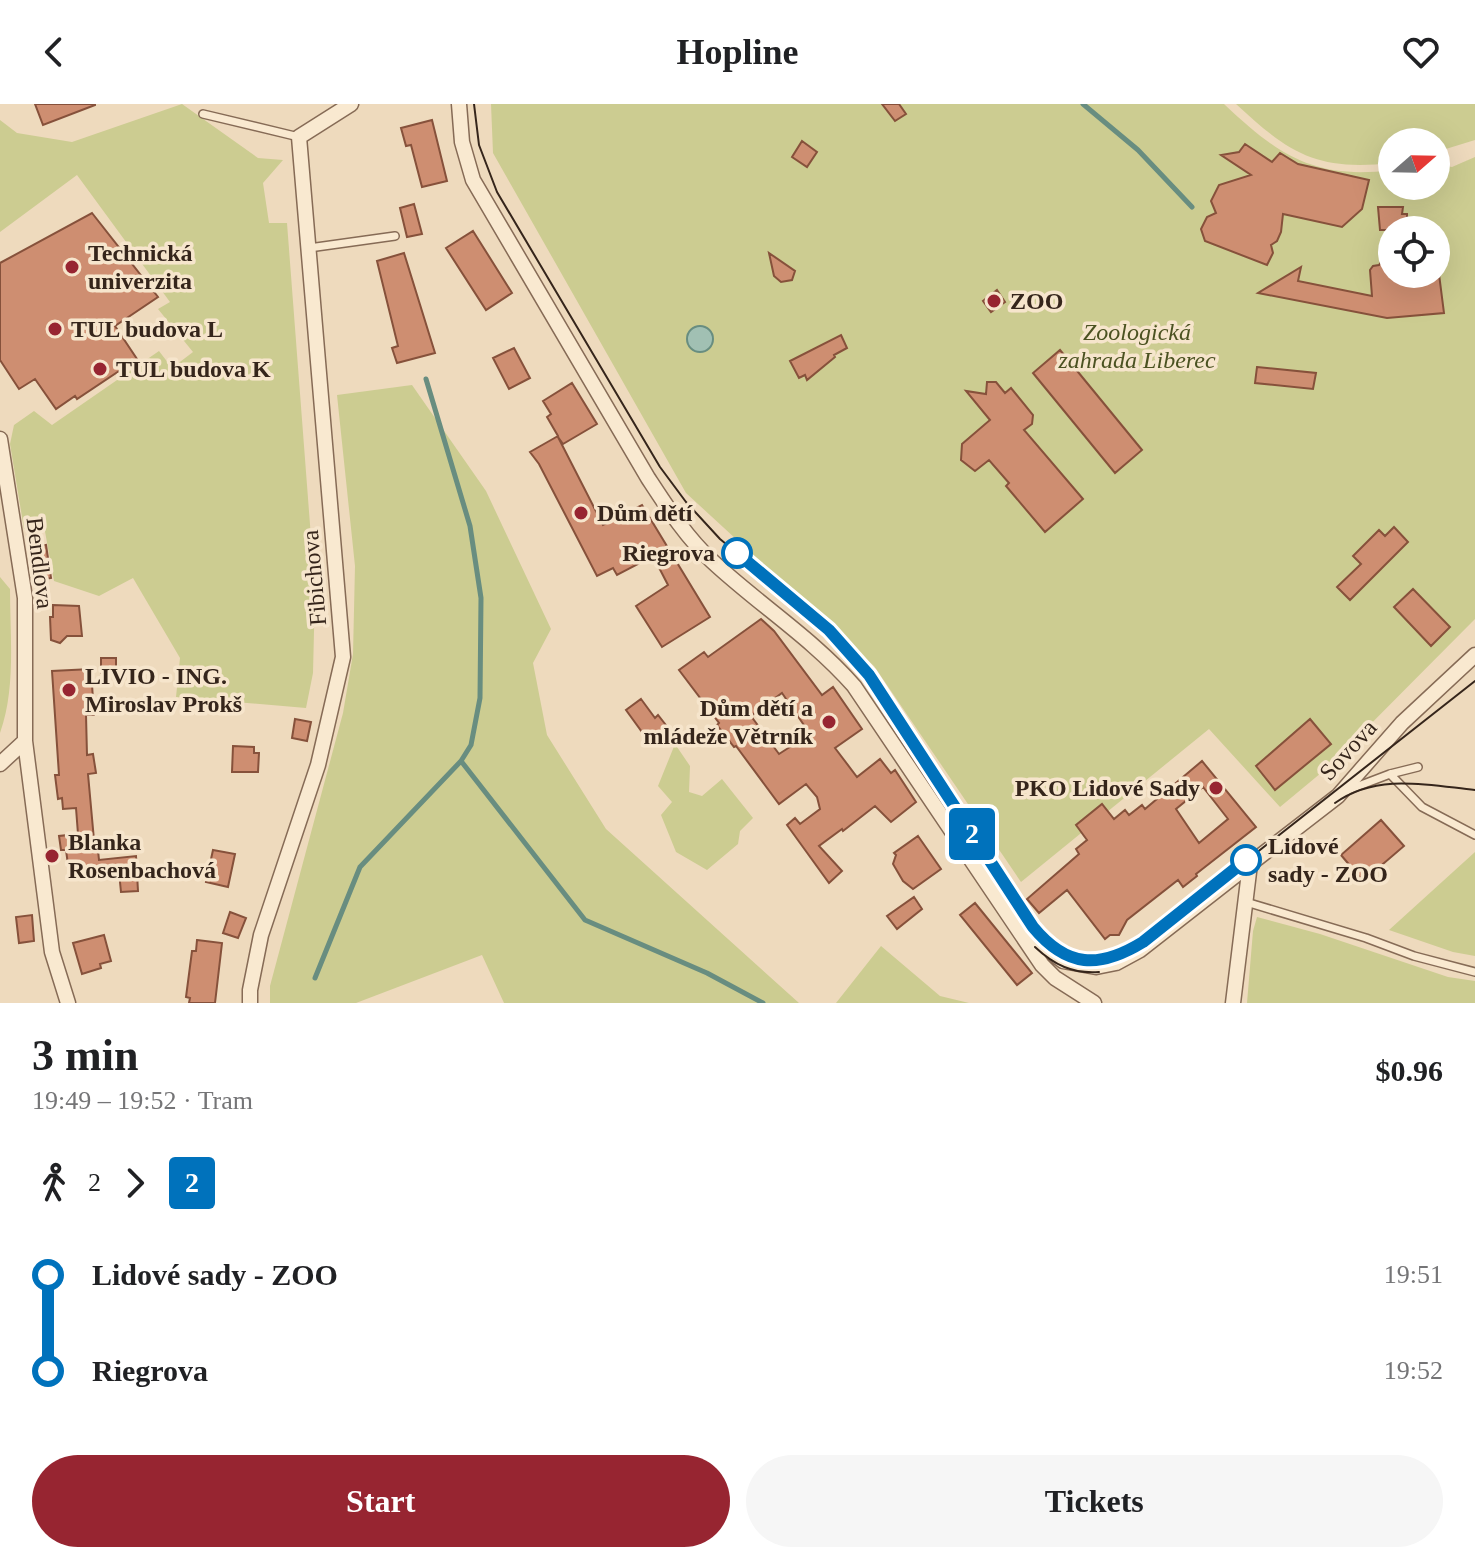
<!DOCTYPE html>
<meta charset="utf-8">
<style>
:root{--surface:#fff;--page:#f6f6f6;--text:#202124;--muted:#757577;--accent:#972531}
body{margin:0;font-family:Georgia,serif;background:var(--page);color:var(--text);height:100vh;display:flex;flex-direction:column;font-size:30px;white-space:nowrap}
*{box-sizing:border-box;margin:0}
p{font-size:26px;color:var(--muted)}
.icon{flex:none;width:44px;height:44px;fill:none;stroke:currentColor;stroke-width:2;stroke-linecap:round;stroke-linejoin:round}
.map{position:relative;height:899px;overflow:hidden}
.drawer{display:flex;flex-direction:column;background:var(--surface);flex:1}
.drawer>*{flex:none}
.badge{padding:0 16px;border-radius:6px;font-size:28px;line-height:52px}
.needle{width:52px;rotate:70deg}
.controls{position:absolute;left:1378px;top:24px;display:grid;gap:16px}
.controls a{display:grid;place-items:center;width:72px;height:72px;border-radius:50%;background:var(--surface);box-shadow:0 8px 32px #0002;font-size:40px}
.map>.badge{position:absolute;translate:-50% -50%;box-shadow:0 0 0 4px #fff}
.legs{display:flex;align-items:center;gap:12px;height:88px;padding:0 32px;font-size:26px}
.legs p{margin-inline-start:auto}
.head{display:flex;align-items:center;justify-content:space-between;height:136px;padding:0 32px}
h1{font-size:44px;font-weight:700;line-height:60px}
.primary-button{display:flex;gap:16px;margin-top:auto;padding:16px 32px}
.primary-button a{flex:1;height:92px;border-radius:48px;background:var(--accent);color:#fff;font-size:32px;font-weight:700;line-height:92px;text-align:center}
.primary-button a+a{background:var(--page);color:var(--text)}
ul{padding:0 32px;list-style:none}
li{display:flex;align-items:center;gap:28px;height:96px;font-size:30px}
li i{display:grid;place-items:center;width:12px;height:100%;margin:0 10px;background:currentColor}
li i::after{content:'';width:20px;height:20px;margin:-10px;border:6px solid;border-radius:50%;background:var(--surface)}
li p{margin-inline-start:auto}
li:first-child i{background:linear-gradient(#0000 50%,currentColor 0)}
li:last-child i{background:linear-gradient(currentColor 50%,#0000 0)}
header{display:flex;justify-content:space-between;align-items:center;height:104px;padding:0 32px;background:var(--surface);font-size:36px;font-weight:700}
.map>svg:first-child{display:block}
</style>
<header><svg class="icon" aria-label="back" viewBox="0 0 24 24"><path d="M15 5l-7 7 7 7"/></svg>Hopline<svg class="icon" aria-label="heart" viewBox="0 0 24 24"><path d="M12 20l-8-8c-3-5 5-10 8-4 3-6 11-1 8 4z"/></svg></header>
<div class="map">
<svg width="1475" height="899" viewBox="0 0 1475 899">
<rect width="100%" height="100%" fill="#eedabd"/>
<!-- green -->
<path fill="#cccc91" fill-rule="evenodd" d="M182 0 258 54 283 56 263 79 269 119H287L315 486 313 569 306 604 176 593 180 554 133 474 99 492 54 477 44 422 24 425 10 340 14 321 34 307 52 321 159 247 172 264 193 248 158 205 170 198 77 71 0 128V16L17 29 72 38Z
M491 0H1224C1278 51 1314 76 1392 66V82H1436V60L1452 63 1475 53V515L1327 664 1280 703 1209 625 1021 778 874 562 686 389 493 49ZM1392 126H1436V170H1392Z
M1236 0H1475V36L1436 48V38H1392V59C1316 67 1290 50 1236 0Z
M412 281 486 387 551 525 533 559 547 631 606 725 799 899H504L482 851 356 899H270V882L343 609 353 550 355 462 337 291Z
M0 473 10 485C10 533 16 584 0 629Z
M675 640 690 662 689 688 702 692 722 675 753 714 740 727 738 740 707 766 676 748 661 711 672 698 658 682Z
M1475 748V852L1453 848 1389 826Z
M1257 813 1320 830 1448 873 1475 877V899H1247L1253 827Z
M881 842 940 892 969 899H836Z"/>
<!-- water -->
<path fill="#a1c0b3" stroke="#688d80" stroke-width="2" d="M687 235a13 13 0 1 1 26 0a13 13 0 1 1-26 0Z"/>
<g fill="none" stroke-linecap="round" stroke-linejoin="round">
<!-- stream -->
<path stroke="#688d80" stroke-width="5" d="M1083 0 1138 46 1192 103
M426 275 470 422 481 494 480 594 471 641 461 657 585 816 707 869 763 899
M315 874 360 763 461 657"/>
</g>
<!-- building -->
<path fill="#ce8e71" stroke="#86513b" stroke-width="2" fill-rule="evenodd" d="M35 0H95V1L43 21Z
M882 0H899L906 10 895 17Z
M432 16 447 77 422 83 411 41 406 42 401 24Z
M802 37 817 48 807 63 792 53Z
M1245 40 1272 58 1280 49 1298 60 1369 76 1362 105 1342 123 1283 110 1281 128 1277 137 1271 141 1273 149 1267 161 1205 137 1201 125 1207 113 1216 109 1211 97 1219 81 1251 71 1221 51 1239 48Z
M414 100 422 130 407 133 400 104Z
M1378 103H1403L1402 110H1407V126H1380Z
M92 109 158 193 115 222 137 255 77 295 75 292 56 305 35 275 19 285 0 256V159Z
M473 127 512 189 486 206 446 144Z
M1392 142V170H1439L1444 209 1387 214 1258 189 1301 163 1298 177 1372 192 1370 166 1373 162 1379 161Z
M404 149 435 249 397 259 392 244 398 242 377 157Z
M769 149 795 167 792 176 781 178 774 172Z
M997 186 1005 198 991 208 983 197Z
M841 231 847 244 834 251 835 253 807 276 805 271 799 274 790 257Z
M514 244 530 274 509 285 493 254Z
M1060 246 1142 346 1115 369 1033 269Z
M1257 263 1316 269 1313 285 1255 279Z
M987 278H996L1005 289 1011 284 1033 311 1032 320 1024 326 1083 395 1045 428 1006 382 1009 379 989 356 975 367 961 356 962 340 990 316 966 287 986 290Z
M572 279 597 320 563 340 558 333 603 421 642 401 710 513 662 543 636 502 668 481 653 452 617 471 613 464 597 472 539 360 530 348 558 332 547 313 551 310 543 297Z
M1394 423 1408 438 1350 496 1337 483 1361 460 1353 452 1379 426 1385 432Z
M46 441 51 474 34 477 29 444Z
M1413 485 1450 523 1431 542 1394 503Z
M53 501 79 502 82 532H67L60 539 51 536 50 513H53Z
M761 515 774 527 822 591 833 583 862 625 835 644 857 673 880 655 891 669 895 666 916 698 891 718 875 702 843 727 842 725 819 742 842 767 829 779 787 721 795 714 800 720 820 705 817 693 806 680 779 700 736 642 734 643 717 621 719 619 679 566 704 548 708 553ZM782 589 810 630 779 650 751 612Z
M101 554H116V569H101Z
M91 565 94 611H86L87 651 93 650 96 669 88 670 94 736H97L99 756 136 752 138 787 121 788 119 768H69L66 746H61L59 732 78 730 76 704 63 705 62 694 58 695 55 671H59L52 567Z
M641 595 655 614 658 611 669 625 650 639 626 606Z
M295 615 311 618 307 637 292 634Z
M1310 615 1331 640 1275 686 1256 662Z
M233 642 254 643V649H259L258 668H232Z
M1202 657 1256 723 1196 770 1197 772 1183 783 1178 776 1127 816 1119 831H1110L1105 835 1067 786 1039 809 1027 795 1079 750 1076 745 1087 736 1076 721 1102 700 1114 715 1125 706 1129 711 1142 701 1145 705ZM1203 683 1228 715 1199 739 1176 705Z
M1381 716 1404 742 1363 777 1341 751Z
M918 732 941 765 913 785 903 777 893 760 896 751 894 749Z
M213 746 235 750 228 783 206 778Z
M914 793 922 805 897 825 887 812Z
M975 799 1032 869 1017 881 960 811Z
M230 808 246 814 238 834 223 829Z
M32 811 34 837 19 839 16 813Z
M104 831 111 857 100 860 101 864 82 870 73 839Z
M197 836 222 839 215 899H189L190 894 186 893 192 847H196Z"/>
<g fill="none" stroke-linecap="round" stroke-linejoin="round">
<defs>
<path id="lane" d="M203 10 299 33
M309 144 395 132
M1390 670 1422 703 1475 731
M1348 686 1390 670 1418 663
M1246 798 1366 834 1414 852 1475 868"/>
<path id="street" d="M459 0 462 38 473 76 648 374C667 403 686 433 712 457 758 500 812 534 854 582L1042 861 1055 874 1094 899
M0 335 25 494V637L52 848 68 899
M0 660 25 637
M1022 826 1063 857 1096 863 1116 859 1140 846 1250 760
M250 899V886L261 831 318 661 343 553 299 33 351 0
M1233 899 1250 760 1338 692 1402 619 1475 551"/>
</defs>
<!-- lane casing -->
<use href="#lane" stroke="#866b56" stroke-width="10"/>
<!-- street casing -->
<use href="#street" stroke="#866b56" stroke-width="17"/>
<!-- lane -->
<use href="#lane" stroke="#f9e9d0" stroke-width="7"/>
<!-- street -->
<use href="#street" stroke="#f9e9d0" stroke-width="14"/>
<!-- tram -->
<path stroke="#35251b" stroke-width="2" d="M474 0 479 41 497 88 660 363 686 398 720 435 829 526 869 571 1033 823C1067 864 1099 865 1143 838L1475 577
M1335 699C1377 669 1427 681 1475 686
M1035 843C1054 861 1073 870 1099 868"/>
</g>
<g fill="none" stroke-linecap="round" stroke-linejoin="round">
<defs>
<path id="line-1" d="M737 449 829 526 869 571 1033 823C1067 864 1099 865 1143 838L1246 756"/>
</defs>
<!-- line-1 casing -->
<use href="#line-1" stroke="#fff" stroke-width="18"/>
<!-- line-1 -->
<use href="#line-1" stroke="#0072bc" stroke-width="12"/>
</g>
<!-- markers -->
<g fill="#972531" stroke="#f6e5cc" stroke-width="3">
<circle cx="72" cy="163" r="8"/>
<circle cx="994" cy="197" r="8"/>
<circle cx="55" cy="225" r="8"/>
<circle cx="100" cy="265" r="8"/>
<circle cx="581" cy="409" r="8"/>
<circle cx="69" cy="586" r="8"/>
<circle cx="829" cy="618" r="8"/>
<circle cx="1216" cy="684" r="8"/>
<circle cx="52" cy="752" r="8"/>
</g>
<g fill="#fff" stroke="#0072bc" stroke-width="4">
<circle cx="737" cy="449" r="14"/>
<circle cx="1246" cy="756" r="14"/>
</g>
<g text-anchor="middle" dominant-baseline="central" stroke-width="7" stroke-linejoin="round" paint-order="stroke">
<!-- poi labels -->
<g font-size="24" font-weight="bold" fill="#35251b" stroke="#f6e5cc" text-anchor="start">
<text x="88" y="149">Technická<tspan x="88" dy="28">univerzita</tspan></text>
<text x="1010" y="197">ZOO</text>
<text x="71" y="225">TUL budova L</text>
<text x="116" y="265">TUL budova K</text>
<text x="597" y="409">Dům dětí</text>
<text x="85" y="572">LIVIO - ING.<tspan x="85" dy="28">Miroslav Prokš</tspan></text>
<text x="813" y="604" text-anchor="end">Dům dětí a<tspan x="813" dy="28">mládeže Větrník</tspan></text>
<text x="1200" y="684" text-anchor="end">PKO Lidové Sady</text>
<text x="68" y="738">Blanka<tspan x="68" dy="28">Rosenbachová</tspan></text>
</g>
<!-- park labels -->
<g font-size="24" font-style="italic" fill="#4b5221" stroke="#f6e5cc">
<text x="1137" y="228">Zoologická<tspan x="1137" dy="28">zahrada Liberec</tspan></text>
</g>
<!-- stop labels -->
<g font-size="24" font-weight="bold" fill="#35251b" stroke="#f6e5cc" text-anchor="end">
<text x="715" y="449">Riegrova</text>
<text x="1268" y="742" text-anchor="start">Lidové<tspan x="1268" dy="28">sady - ZOO</tspan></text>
</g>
<!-- street labels -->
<g font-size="24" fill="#35251b" stroke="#f6e5cc">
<text transform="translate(40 459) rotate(83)">Bendlova</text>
<text transform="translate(314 474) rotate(-95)">Fibichova</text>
<text transform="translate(1348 646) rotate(-48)">Sovova</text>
</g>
</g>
</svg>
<div class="controls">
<a><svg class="needle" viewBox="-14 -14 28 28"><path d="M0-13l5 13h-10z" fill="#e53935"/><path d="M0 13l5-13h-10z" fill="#757577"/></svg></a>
<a><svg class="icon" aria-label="locate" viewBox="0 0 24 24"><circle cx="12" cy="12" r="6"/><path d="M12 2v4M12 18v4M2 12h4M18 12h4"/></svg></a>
</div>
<b class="badge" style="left:972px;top:730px;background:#0072bc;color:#fff">2</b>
</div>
<section class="drawer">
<div class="head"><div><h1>3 min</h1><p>19:49 – 19:52 · Tram</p></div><b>$0.96</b></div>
<div class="legs"><svg class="icon" aria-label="walk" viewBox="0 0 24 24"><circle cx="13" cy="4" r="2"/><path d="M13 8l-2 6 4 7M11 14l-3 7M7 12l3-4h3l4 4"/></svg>2<svg class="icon" aria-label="forward" viewBox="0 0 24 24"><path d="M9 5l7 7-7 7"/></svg><b class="badge" style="background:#0072bc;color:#fff">2</b></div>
<ul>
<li><i style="color:#0072bc"></i><b>Lidové sady - ZOO</b><p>19:51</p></li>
<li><i style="color:#0072bc"></i><b>Riegrova</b><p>19:52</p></li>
</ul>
<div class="primary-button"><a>Start</a><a>Tickets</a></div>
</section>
